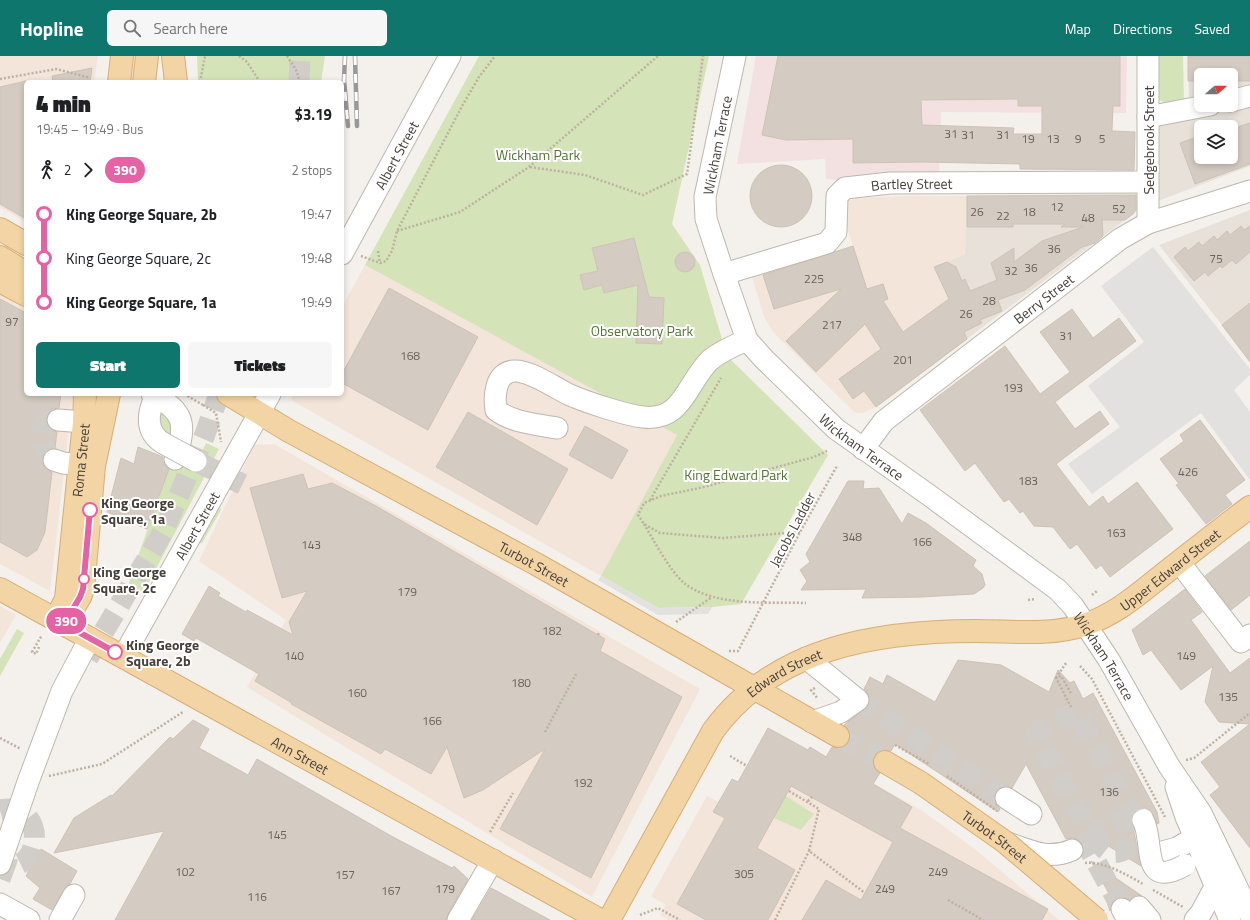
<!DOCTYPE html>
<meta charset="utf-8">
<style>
:root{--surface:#fff;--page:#f6f6f6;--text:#202124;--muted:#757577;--accent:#0f766e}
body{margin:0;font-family:"Titillium Web",sans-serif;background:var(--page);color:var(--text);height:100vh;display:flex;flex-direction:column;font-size:15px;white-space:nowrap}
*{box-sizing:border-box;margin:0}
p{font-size:13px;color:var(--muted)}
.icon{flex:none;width:22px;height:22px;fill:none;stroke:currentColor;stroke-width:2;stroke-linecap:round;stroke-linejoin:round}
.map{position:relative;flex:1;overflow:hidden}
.details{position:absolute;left:24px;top:24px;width:320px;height:316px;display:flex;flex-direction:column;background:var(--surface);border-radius:6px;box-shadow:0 2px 6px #0003}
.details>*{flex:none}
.badge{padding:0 8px;border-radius:13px;font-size:14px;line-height:26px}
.needle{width:26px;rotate:70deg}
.fabs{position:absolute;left:1194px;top:12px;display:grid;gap:8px}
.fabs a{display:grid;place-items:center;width:44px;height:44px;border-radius:6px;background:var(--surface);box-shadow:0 2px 6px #0003;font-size:20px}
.map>.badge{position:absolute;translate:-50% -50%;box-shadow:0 0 0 2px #fff}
.legs{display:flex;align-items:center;gap:6px;height:44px;padding:0 12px;font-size:13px}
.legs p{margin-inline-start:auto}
.head{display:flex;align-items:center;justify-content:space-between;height:68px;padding:0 12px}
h1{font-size:22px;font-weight:800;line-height:30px}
.primary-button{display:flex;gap:8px;margin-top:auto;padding:8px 12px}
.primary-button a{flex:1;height:46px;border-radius:6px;background:var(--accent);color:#fff;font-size:16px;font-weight:800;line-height:46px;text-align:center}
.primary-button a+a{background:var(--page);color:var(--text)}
ul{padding:0 12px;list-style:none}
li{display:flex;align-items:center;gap:14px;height:44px;font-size:15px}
li i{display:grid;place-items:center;width:6px;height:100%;margin:0 5px;background:currentColor}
li i::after{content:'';width:10px;height:10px;margin:-5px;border:3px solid;border-radius:50%;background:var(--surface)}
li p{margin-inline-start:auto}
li:first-child i{background:linear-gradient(#0000 50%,currentColor 0)}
li:last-child i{background:linear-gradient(currentColor 50%,#0000 0)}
header{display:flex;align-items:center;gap:24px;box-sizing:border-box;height:56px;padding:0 20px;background:var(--accent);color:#fff}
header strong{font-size:19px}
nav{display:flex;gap:22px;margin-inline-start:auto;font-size:14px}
.search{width:280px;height:36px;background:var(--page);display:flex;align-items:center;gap:10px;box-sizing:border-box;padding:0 14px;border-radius:6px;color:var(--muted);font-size:15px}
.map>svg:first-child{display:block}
</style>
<header>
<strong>Hopline</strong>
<div class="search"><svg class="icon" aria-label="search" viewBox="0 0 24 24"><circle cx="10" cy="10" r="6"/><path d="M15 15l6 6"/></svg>Search here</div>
<nav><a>Map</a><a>Directions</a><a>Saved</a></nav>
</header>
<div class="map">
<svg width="1250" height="864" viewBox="0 0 1250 864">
<rect width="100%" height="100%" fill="#f4f0eb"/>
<!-- residential -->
<path fill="#e7e1da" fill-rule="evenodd" d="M1188 0H1250V29L1231 33V19H1201V39L1189 41Z
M1250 49V110L1158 145 1159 69ZM1201 71H1231V101H1201Z
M1136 139V154L1133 158 967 283 934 211 965 198 966 140Z
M1250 154V247L1222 269 1159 189Z"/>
<!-- commercial -->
<path fill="#f3e5d9" d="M0 0H98L94 26H26V166L0 151Z
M912 140H966L965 198 934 212 967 283 876 351 863 357H856L849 351 774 277 764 261 752 221 853 190 848 174V145L855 142Z
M365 209 677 379 601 520 291 344 294 338H342V251Z
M0 236 26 250V338H73L50 535 0 508Z
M274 388 700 633 592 841 247 631 286 564 199 505 254 389Z
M0 550 16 559 0 587Z
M768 672 808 694 810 691 921 754 976 794 1059 864H669L660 859 666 849 652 841V839L707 740 719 746 732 723 738 726Z"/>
<!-- medical -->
<path fill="#f3e0e0" d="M756 0H1127L1126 57 941 56 939 121 854 125 826 123 825 103 737 108Z"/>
<!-- green -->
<path fill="#d5e3b9" d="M197 0H325L321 26H198Z
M479 0H709L672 168 700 209 727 300 828 399 741 548 712 551 658 552 601 520 677 379 365 209Z
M1158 0H1183L1184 44 1165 47 1158 43Z
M159 354 171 363 172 381C161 373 160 367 159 354Z
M206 387 219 393 146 532 131 541 129 526 172 404 193 414Z
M219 450 221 454 202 487 193 488 212 452Z
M17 573 24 577 0 620V603Z
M786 740 814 758 801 774 765 758Z"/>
<!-- parking -->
<path fill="#e3e1df" d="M1153 191 1250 313V319L1234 334 1250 356V424L1201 357 1092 438 1068 408 1120 371 1088 330 1144 286 1101 230Z
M601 520 658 552 712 551 708 558 658 559 598 524Z"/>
<!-- building -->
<path fill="#d4cbc2" stroke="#cec2b6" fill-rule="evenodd" d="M778 0H1120V50H1113L1112 75 1135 76 1134 114 1020 113V108L922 106 853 107V83L786 84 762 79ZM1018 43V50H1042V78H1013L1014 72 922 69 921 44Z
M1188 0H1250V25H1231V19H1201V25H1188Z
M92 12 90 26H53L52 20Z
M26 25V163L0 148V31Z
M1250 67V108L1195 128 1180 87 1194 82 1201 101H1231V73Z
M750 140a31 31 0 1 1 62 0a31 31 0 1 1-62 0Z
M1136 139V154L1133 158 1125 164H1102L1103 180 1095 187 1082 191 1025 234 998 244 1002 255 980 264 982 267 964 276 967 283 876 351 864 335 853 343 839 323 881 293 865 268 816 316 786 285 841 233 774 253 763 219 853 190 867 233 883 228 888 243 883 245 903 276 949 243 934 211 947 206 956 211 962 225 965 223 970 235 997 224 991 207 1014 192V206L1042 185 1083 171H1061L1065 168H1013V171H967V140Z
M1241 170 1244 174 1250 170V196L1236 208 1232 204 1222 212 1220 210 1208 220 1205 216 1194 225 1174 201 1185 191 1188 195 1199 186 1202 190 1214 180 1217 184 1227 175 1230 179Z
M634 182 649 241 664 242 662 288 636 287 638 229 604 237 602 229 584 234 580 219 598 215 592 192Z
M675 206a10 10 0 1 1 20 0a10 10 0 1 1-20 0Z
M389 232 478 281 428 374 342 327V318Z
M0 243 26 257V338H61L59 352 52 353 48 358 46 363 47 370 52 374 57 376 55 392 46 395 43 401 42 407 45 412 52 416 45 476 37 494 27 501 0 486Z
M1250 247V306L1222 269Z
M1072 253 1093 282 1119 262 1136 285 1055 346 1075 373 1100 355 1109 368 1056 408 1089 451 1103 440 1108 448 1137 426 1173 473 1110 521 1101 509 1096 513 1077 488 1070 493 1053 471 1034 470 1023 455 1020 457 1009 443 1004 446 975 407 965 415 920 354 1005 290 1040 338 1070 316 1040 276Z
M468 356 568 413 537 469 436 411Z
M1200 364 1245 424 1225 439 1232 448 1206 468 1176 429 1179 428 1160 403 1184 385 1180 379Z
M585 370 628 394 612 423 569 399Z
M138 391 163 401V406L169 413 147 473 107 456 121 402 134 408Z
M303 418 308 433 332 427 376 450 605 583 600 595 682 641 591 822 500 773 545 693 483 734 464 742 447 691 431 718 385 693 381 698 291 648 292 647 255 625 259 618 196 582 194 585 182 578 209 530 220 537 218 540 246 556 247 554 293 579 289 566 307 535 282 542 250 432Z
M848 425H864L863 433 879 432 902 468 908 457 926 467 976 504 973 510 982 518 985 529 983 532 974 538 921 541 862 542 866 533 801 534 807 525 800 514 810 506 806 498Z
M1250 485V539L1231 554 1205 520Z
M1185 533 1202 556 1191 564 1230 617 1250 602V668L1219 666 1205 646 1213 610 1181 634 1151 594 1143 599 1132 574Z
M958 604 1001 609 1049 636 1058 614 1070 627 1074 625 1083 643 1093 637 1157 756 1159 767 1157 768 1151 755 1145 752 1138 753 1134 757 1131 762 1141 810 1092 780 1084 793 1080 785 1074 782 1066 783 1026 708 1012 732 1007 730 1001 731 996 736 994 741 995 747 1000 753 998 756 895 688 891 695 885 694 879 695 874 700 873 706 874 712 880 717 873 728 912 751 900 772 1048 853 1042 864H802L826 824 861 844 893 786 791 730 757 792 795 814 768 864H706L677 848 725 762 713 756 732 723 738 726 768 672 808 694 810 691 826 701 832 691 838 692 844 691 849 686 850 680 849 674 844 669 868 650 869 639 864 633 870 621 883 628 887 619 935 646Z
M193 664 209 673 199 692 248 719 257 703 393 781 452 812 454 810 468 823 448 858 446 864H115L164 775 54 797 74 762 111 739 112 740 170 681 173 683Z
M1250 668V792L1210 739 1220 731 1201 706Z
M41 793 77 815 70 828 64 833 52 854 33 843 40 832 26 820Z
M1091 805 1142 840 1136 839 1130 844 1123 841 1117 842 1112 847 1110 855 1107 846 1112 843Z
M491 832 550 864H472Z"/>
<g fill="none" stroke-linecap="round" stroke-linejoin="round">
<!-- minor-tunnel -->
<path stroke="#d1cdc8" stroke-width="21" stroke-dasharray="21 10" stroke-linecap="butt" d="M299 26 300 0
M54 404C42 395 36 376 48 365L58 364
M196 405 250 432
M88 602 163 476 204 381 219 338
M858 644 1006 742
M0 754C46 743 46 820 0 809
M1132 757 1091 779 1036 677 1077 656 1132 757 1143 764
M1094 777C1098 784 1101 791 1107 795 1121 801 1137 789 1133 774 1132 769 1129 764 1126 760
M1091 779 1089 785V793L1122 853
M0 823 7 804V790"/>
<!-- major-tunnel -->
<path stroke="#d1cdc8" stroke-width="22" stroke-dasharray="22 11" stroke-linecap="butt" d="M838 680 885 706"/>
<defs>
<g id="minor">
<path id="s1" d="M735 0 705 141 706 163 724 218 747 284 764 303 836 373 933 442 1058 534 1073 550 1109 604 1169 710 1201 757 1250 858"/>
<path d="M1231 45 1250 40"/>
<path d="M1148 61 1210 49"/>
<path d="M1148 167V0"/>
<path id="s2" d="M342 198 450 0"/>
<path id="s3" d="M724 218 827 187 836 176 837 140 845 132 890 127 1147 126"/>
<path d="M152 338C185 356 187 368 175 403"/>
<path d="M156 340C147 357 145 376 163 387"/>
<path d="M58 364 84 366"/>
<path d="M557 372C536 368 513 367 496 354 494 340 495 316 514 315 530 314 555 332 570 339 586 346 625 359 643 361 683 366 687 326 710 304 721 295 735 289 747 284"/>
<path id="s4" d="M863 393 884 365 1120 183 1148 167 1250 135"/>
<path d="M54 404 63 407 94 410"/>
<path d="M1179 506 1241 586 1250 579"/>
<path id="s5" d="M123 601 270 338"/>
<path d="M806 602 858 644 841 656 812 666"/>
<path d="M1176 731 1186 761 1230 864"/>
<path d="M1006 742 1031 758"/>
<path d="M1005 786C1029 794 1047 805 1072 794"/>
<path d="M1155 798 1177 792 1194 782"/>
<path d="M0 808 28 726 62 635 90 582"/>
<path d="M0 848 29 864"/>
<path d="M1139 851 1150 864"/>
<path d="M1122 853 1128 864"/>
<path d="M60 864 74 839"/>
<path d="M458 864 493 804"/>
<path d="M1195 864 1201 857 1215 831"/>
</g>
<g id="major">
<path d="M173 0 176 26"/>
<path d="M119 26 122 0"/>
<path d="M144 26 147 0"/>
<path d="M0 173 26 188"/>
<path d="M0 201 26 217"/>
<path d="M0 225 26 239"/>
<path id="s6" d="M228 338 289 375 536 508 838 680"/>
<path id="s7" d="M0 533 600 864"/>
<path id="s8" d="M56 562 66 543 84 366 85 338"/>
<path d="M64 568 80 541 83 533 94 410 109 338"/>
<path d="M885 706 921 727"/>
<path id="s9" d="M609 864 713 675C774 591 878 575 976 575 1011 575 1050 580 1084 569 1118 558 1143 534 1170 513 1197 492 1223 471 1250 451"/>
</g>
</defs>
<!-- minor casing -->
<use href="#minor" stroke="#beb7ae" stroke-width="23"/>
<!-- major casing -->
<use href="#major" stroke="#d7ae76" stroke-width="24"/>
<!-- path -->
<path stroke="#beb1a1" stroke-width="2.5" stroke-dasharray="2 2" stroke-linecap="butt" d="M239 0 247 6 260 26
M287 0 296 14 300 26
M0 23 56 13 87 21 86 26
M200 26 205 0
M530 111 585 119 643 139 687 118 703 0
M397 175 460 156 529 111 658 0
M378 195 380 207
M361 200 380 207 386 205 392 195 397 175 462 50 479 21 495 0
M203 349 216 357 221 386
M650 444 721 322
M644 468C654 485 670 515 684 527 714 551 769 546 806 547
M800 476 723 482 660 477 644 468 638 459 644 447 661 440 704 431 814 401 827 395
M1092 539 1097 535
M1028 544 1036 543
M676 566 712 541
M598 579 599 576
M39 591 36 598 32 596 42 579
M729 595H738L800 476 837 410
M1080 610 1092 623 1165 761
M1056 622 1066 607
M815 632 811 634 818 643
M1071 637 1061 620 1056 622 1071 651
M545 676 576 618
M0 682 21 693
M730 700 747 710
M1186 704 1194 702 1250 657
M49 720 102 708 183 656
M789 735 819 753 809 795 865 837
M808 745 812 741
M490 776 513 737
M1085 807C1104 805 1127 819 1143 828
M1153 834 1183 851
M948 844 983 864
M640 859 658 852 680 864
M775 864 809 795"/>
<!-- minor -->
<use href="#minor" stroke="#fff" stroke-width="21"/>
<!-- major -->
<use href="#major" stroke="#f3d4a4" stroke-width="22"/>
<defs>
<path id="rail" d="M345 0 344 24 348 70
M355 0 357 70"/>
</defs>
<!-- rail casing -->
<use href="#rail" stroke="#989898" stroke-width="4.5"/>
<!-- rail -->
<use href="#rail" stroke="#fff" stroke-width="3" stroke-dasharray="9" stroke-linecap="butt"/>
<defs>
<path id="minor-bridge" d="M163 387 196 405
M1143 764C1155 785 1139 835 1185 809"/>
<g id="major-bridge">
<path id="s10" d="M921 727 1005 786 1097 864"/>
</g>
</defs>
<!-- minor-bridge casing -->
<use href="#minor-bridge" stroke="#beb7ae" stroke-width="23" stroke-linecap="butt"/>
<!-- major-bridge casing -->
<use href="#major-bridge" stroke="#d7ae76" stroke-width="24" stroke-linecap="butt"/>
<!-- path-bridge -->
<path stroke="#beb1a1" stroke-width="2.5" stroke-dasharray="2 2" stroke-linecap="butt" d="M184 338 203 349
M895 689 929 708
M947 720 997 755"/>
<!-- minor-bridge -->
<use href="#minor-bridge" stroke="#fff" stroke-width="21"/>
<!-- major-bridge -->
<use href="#major-bridge" stroke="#f3d4a4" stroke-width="22"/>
</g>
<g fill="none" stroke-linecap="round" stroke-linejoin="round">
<defs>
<path id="line-1" d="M90 454 83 533 80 541 64 568 115 596"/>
</defs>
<!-- line-1 casing -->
<use href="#line-1" stroke="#fff" stroke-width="9"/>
<!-- line-1 -->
<use href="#line-1" stroke="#e463a4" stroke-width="6"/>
</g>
<!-- markers -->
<g fill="#fff" stroke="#e463a4" stroke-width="2">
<circle cx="90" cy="454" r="7"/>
<circle cx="84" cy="523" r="5"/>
<circle cx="115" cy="596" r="7"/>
</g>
<g text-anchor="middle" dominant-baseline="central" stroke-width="4" stroke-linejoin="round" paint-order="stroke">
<!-- number labels -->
<g font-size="12" fill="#6a635c">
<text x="951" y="77">31</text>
<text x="968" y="78">31</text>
<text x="1003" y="78">31</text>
<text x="1028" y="82">19</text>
<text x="1053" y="82">13</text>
<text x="1078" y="82">9</text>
<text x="1102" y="82">5</text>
<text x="1057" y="150">12</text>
<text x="1119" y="152">52</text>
<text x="977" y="155">26</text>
<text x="1029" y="155">18</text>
<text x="1003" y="159">22</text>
<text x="1088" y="161">48</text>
<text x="1054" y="192">36</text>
<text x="1216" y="202">75</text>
<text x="1031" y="211">36</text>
<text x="1011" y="214">32</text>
<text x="814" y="222">225</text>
<text x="989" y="244">28</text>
<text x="966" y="257">26</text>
<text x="12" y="265">97</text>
<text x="832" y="268">217</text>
<text x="1066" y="279">31</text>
<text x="410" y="299">168</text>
<text x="903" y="303">201</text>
<text x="1013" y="331">193</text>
<text x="1188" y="415">426</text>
<text x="1028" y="424">183</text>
<text x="1116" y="476">163</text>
<text x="852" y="480">348</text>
<text x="922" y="485">166</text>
<text x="311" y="488">143</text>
<text x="407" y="535">179</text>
<text x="552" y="574">182</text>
<text x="294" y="599">140</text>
<text x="1186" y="599">149</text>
<text x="521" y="626">180</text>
<text x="357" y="636">160</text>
<text x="1228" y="640">135</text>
<text x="432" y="664">166</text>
<text x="583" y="726">192</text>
<text x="1109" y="735">136</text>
<text x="277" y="778">145</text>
<text x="185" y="815">102</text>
<text x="938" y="815">249</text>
<text x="744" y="817">305</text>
<text x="345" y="818">157</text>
<text x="445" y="832">179</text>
<text x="885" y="832">249</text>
<text x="391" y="834">167</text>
<text x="257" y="840">116</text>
</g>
<!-- street labels -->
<g font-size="14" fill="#47403a" stroke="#fff">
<text transform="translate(1148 84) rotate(-90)">Sedgebrook Street</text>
<text transform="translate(717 89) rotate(-79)">Wickham Terrace</text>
<text stroke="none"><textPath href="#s2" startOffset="113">Albert Street</textPath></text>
<text stroke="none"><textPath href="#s3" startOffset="236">Bartley Street</textPath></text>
<text stroke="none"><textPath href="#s4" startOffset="236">Berry Street</textPath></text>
<text stroke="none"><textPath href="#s1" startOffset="451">Wickham Terrace</textPath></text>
<text stroke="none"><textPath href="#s8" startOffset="161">Roma Street</textPath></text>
<text stroke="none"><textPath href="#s5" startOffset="151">Albert Street</textPath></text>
<text transform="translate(792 473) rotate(-62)">Jacobs Ladder</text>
<text stroke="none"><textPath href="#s6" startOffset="350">Turbot Street</textPath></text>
<text stroke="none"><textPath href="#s9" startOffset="720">Upper Edward Street</textPath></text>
<text stroke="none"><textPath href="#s1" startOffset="775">Wickham Terrace</textPath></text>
<text stroke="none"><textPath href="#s9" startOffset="309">Edward Street</textPath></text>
<text stroke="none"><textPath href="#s7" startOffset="343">Ann Street</textPath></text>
<text stroke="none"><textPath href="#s10" startOffset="91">Turbot Street</textPath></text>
</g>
<!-- park labels -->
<g font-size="14" fill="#537333" stroke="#fff">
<text x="538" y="98">Wickham Park</text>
<text x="642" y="274">Observatory Park</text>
<text x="736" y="418">King Edward Park</text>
</g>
<!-- stop labels -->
<g font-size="14" font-weight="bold" fill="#47403a" stroke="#fff" text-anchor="start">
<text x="101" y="446">King George<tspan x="101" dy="16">Square, 1a</tspan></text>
<text x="93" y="515">King George<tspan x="93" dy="16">Square, 2c</tspan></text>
<text x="126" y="588">King George<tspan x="126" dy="16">Square, 2b</tspan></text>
</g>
</g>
</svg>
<div class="fabs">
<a><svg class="needle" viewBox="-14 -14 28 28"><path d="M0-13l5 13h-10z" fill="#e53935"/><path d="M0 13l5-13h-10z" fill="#757577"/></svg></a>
<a><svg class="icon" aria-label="layers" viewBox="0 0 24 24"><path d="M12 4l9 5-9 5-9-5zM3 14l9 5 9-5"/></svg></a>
</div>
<b class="badge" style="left:66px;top:565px;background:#e463a4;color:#fff">390</b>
<section class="details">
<div class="head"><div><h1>4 min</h1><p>19:45 – 19:49 · Bus</p></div><b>$3.19</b></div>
<div class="legs"><svg class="icon" aria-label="walk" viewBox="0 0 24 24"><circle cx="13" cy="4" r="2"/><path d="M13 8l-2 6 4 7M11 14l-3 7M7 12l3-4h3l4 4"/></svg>2<svg class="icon" aria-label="forward" viewBox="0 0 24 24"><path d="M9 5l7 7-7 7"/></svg><b class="badge" style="background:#e463a4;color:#fff">390</b><p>2 stops</p></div>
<ul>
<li><i style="color:#e463a4"></i><b>King George Square, 2b</b><p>19:47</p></li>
<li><i style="color:#e463a4"></i><span>King George Square, 2c</span><p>19:48</p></li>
<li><i style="color:#e463a4"></i><b>King George Square, 1a</b><p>19:49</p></li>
</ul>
<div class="primary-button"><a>Start</a><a>Tickets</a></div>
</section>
</div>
